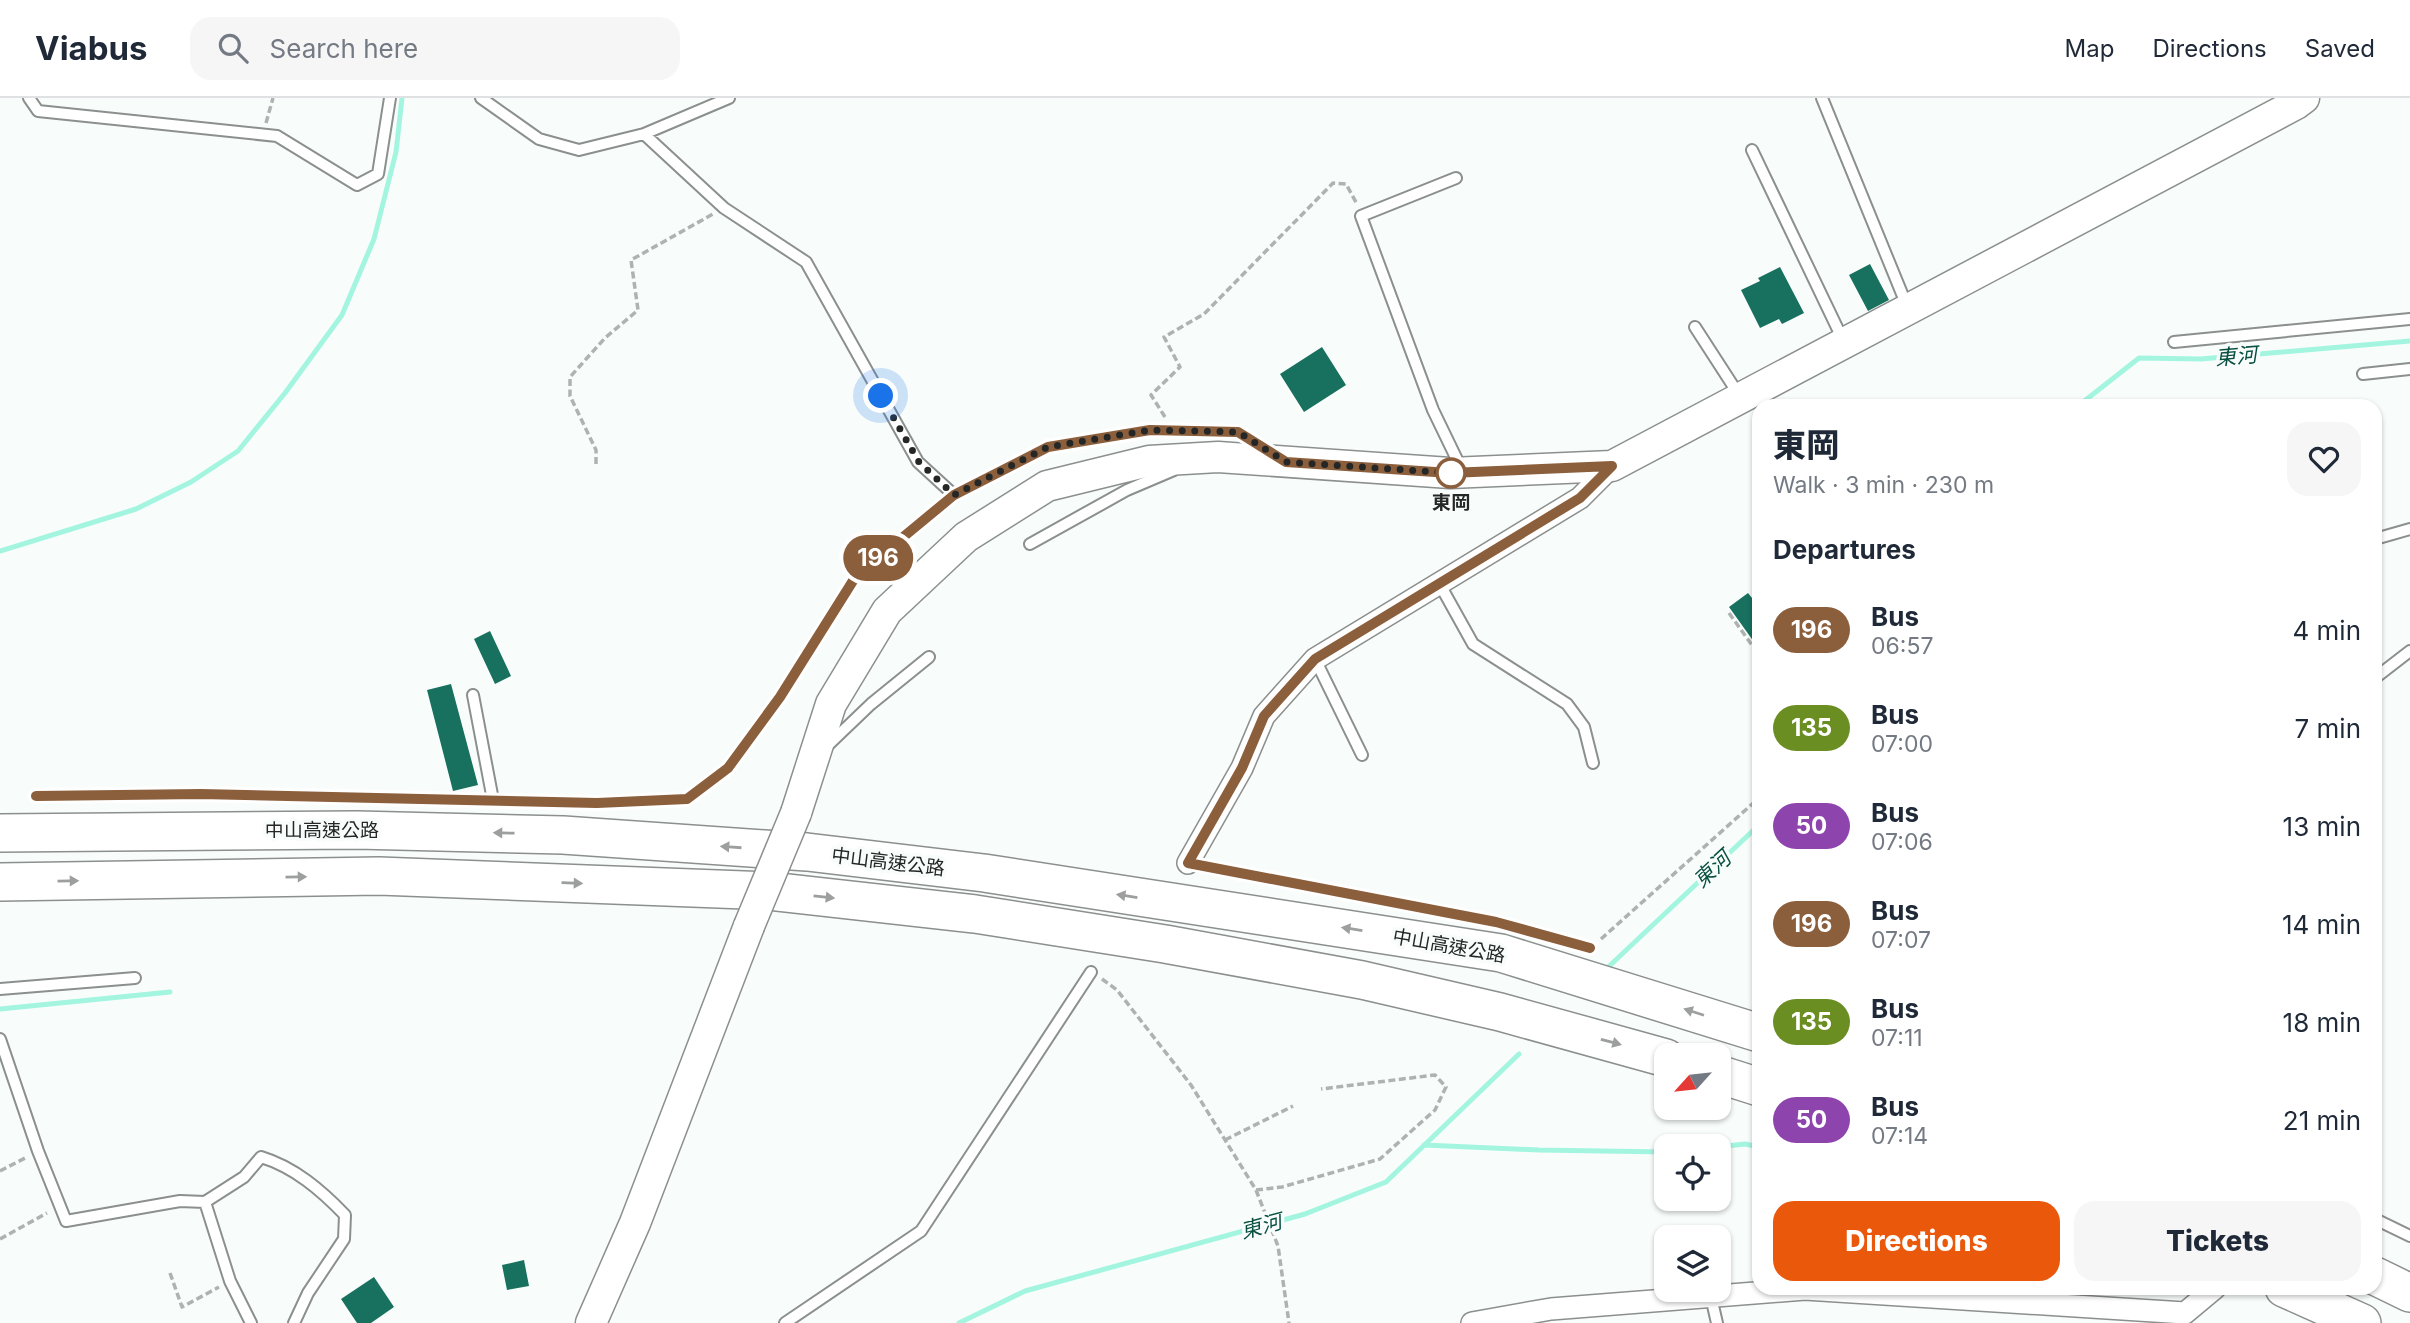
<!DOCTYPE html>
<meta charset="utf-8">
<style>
:root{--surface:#fff;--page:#f6f6f7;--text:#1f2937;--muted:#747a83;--line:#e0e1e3;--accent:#ea580c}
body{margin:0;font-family:Inter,"Noto Sans TC",sans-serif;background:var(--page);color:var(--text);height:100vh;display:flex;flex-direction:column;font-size:26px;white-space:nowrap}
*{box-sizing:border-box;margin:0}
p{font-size:23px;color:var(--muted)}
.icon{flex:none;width:38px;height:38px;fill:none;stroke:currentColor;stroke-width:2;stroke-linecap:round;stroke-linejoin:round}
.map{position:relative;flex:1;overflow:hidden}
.sheet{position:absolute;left:1752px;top:301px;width:630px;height:896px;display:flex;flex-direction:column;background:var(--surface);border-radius:21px;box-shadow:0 2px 5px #0004}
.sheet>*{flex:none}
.badge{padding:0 14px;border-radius:23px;font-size:24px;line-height:46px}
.needle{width:46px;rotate:243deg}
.controls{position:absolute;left:1654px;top:945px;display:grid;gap:14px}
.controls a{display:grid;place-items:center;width:77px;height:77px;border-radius:14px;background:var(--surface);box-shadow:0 2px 5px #0004;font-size:35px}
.you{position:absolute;width:35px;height:35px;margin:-18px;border:5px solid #fff;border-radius:50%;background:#1a73e8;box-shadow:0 0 0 10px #1a73e833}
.map>.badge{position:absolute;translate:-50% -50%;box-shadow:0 0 0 4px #fff}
h2{padding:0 21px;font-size:26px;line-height:63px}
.round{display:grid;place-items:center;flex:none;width:74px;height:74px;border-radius:21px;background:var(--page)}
.overview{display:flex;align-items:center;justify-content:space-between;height:119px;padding:0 21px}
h1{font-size:33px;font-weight:800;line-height:52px}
.action{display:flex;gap:14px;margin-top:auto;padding:14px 21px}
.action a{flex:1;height:80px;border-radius:21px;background:var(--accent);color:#fff;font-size:28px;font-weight:800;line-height:80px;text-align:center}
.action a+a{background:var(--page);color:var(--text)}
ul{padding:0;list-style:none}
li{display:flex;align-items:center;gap:21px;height:98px;padding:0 21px}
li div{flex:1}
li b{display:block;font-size:26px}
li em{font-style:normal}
li .badge{min-width:77px;font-weight:700;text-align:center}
header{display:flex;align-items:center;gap:42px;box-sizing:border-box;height:98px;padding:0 35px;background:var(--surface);border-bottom:2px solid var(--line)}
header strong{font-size:33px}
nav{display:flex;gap:38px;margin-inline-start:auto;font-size:24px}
.search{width:490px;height:63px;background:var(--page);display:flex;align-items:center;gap:18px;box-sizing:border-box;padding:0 24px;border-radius:21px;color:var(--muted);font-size:26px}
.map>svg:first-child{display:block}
</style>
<header>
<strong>Viabus</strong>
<div class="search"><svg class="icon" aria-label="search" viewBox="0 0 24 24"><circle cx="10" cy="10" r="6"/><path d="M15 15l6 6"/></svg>Search here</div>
<nav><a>Map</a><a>Directions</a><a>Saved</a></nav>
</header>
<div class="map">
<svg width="2410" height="1225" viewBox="0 0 2410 1225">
<rect width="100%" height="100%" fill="#f8fdfb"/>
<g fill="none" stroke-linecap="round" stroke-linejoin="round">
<!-- stream -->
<path stroke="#a4f5df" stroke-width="5" d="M2078 308 2139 260 2201 261 2410 243
M0 453 136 411 191 384 238 353 285 295 342 217 374 141 396 54 402 0
M1604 873 1759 727
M0 911 170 894
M1424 1047 1539 1052 1666 1054
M1718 1049 1745 1046 1759 1049
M959 1225 1025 1193 1305 1116 1386 1084 1519 956"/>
</g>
<!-- building -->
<path fill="#18705e" d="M1870 166 1889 202 1868 213 1849 177Z
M1780 169 1804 215 1782 226 1779 221 1760 230 1741 192 1760 183 1758 180Z
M1322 249 1346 287 1304 314 1280 276Z
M1748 495 1752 500 1759 495V551L1729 509Z
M490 533 511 578 495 586 474 541Z
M451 586 478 687 453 693 427 592Z
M524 1162 529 1188 507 1192 502 1167Z
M374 1179 394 1209 371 1225H357L341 1201Z"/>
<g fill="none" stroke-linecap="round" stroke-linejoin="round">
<defs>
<path id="lane" d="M29 0 38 13 277 38 357 87 378 76 390 0
M481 0 539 41 579 52 644 36 729 0
M1822 0 1907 208
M644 36 724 110 806 164 918 364 954 397
M1752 52 1843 242
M1456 80 1361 118 1433 312 1462 372
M1695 229 1739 297
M2174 244 2410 221
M2363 276 2410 271
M2375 441 2410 431
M1030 446 1127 392 1174 372
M1439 485 1473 546 1567 606 1584 629 1593 665
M1315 561 1362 657
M2375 580 2410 553
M473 597 493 702
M825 650 871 606 929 559
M36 698 201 696 597 705 687 701 728 670 780 599 856 478 954 397 1048 349 1150 332 1238 334 1268 353
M1188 765 1496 824 1590 850
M0 891 135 880
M0 941 38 1053 66 1123 180 1103 205 1104 230 1183 251 1225
M205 1104 244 1079 261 1059C294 1069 321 1092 345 1117L344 1141 308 1195 294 1225
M2375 1121 2410 1138
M1711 1199 1717 1225
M785 1225 921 1133 1091 874"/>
<path id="street" d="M1188 765 1242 670 1264 618 1315 561 1580 400 1612 368
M1472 1225 1551 1211 1805 1191 2185 1215 2215 1190"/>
<path id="secondary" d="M796 715 831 606 887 513 966 439 1047 388 1149 363 1218 359 1450 375 1612 368 2296 6 2304 0
M591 1225 635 1125 749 828"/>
<path id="highway" d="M0 735 357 732 563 737 807 754 984 775 1501 855 1759 935
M0 784 379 778 769 793 975 816 1165 846 1362 882 1500 914 1666 960
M1718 976 1759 989
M2375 1178 2410 1195
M2284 1190 2362 1225"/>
</defs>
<!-- lane casing -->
<use href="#lane" stroke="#8b8f8e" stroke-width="14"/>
<!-- street casing -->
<use href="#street" stroke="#8b8f8e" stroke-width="24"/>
<!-- secondary casing -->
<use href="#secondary" stroke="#8b8f8e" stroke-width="33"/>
<!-- highway casing -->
<use href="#highway" stroke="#8b8f8e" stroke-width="40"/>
<!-- path -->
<path stroke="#aeb2b1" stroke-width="3.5" stroke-dasharray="7 3.5" stroke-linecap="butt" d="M266 25 273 0
M1165 319 1151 297 1180 269 1164 239 1204 216 1333 85 1346 86 1357 106
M596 366V352L570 298V279L605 240 638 212 631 162 713 116
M1729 515 1759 557
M1601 841 1759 700
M1102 881 1117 892 1191 987 1256 1092 1278 1148 1289 1225
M1225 1042 1293 1008
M0 1073 27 1059
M1256 1092 1282 1089 1380 1061 1435 1012 1446 989 1435 977 1321 991
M0 1141 47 1115
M170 1175 182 1209 219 1189"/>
<!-- lane -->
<use href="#lane" stroke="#fff" stroke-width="10"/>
<!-- street -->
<use href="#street" stroke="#fff" stroke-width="21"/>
<!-- secondary -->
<use href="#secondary" stroke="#fff" stroke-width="30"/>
<!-- highway -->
<use href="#highway" stroke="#fff" stroke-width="37"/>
<defs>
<path id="secondary-bridge" d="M749 828 796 715"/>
</defs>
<!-- secondary-bridge casing -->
<use href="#secondary-bridge" stroke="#8b8f8e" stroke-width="33" stroke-linecap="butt"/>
<!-- secondary-bridge -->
<use href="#secondary-bridge" stroke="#fff" stroke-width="30"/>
</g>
<!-- one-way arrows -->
<defs><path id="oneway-solid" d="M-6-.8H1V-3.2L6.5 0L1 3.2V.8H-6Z" transform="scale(1.75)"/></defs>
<g fill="#9d9e9e">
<use href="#oneway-solid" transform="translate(504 735) rotate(-179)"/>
<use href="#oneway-solid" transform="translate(731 749) rotate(-176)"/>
<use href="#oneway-solid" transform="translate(296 779) rotate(-1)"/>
<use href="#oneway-solid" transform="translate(68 783) rotate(-1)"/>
<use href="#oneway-solid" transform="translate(572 785) rotate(2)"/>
<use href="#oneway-solid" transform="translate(1127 798) rotate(-171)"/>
<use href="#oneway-solid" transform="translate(824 799) rotate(6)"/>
<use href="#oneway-solid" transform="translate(1352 831) rotate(-171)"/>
<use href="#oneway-solid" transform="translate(1694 914) rotate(-162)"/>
<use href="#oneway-solid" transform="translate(1611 944) rotate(15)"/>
</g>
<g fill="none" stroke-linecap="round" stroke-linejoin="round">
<defs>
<path id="line" d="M36 698 201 696 597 705 687 701 728 670 780 599 856 478 954 397 1048 349 1150 332 1238 334 1286 364 1450 375 1612 368 1580 400 1315 561 1264 618 1242 670 1188 765 1496 824 1590 850"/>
</defs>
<!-- line casing -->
<use href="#line" stroke="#fff" stroke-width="16"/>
<!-- line -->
<use href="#line" stroke="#8b5e3c" stroke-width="10"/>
<!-- walk -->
<path stroke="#252727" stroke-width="7" stroke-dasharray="0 12.6" d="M881 298 919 364 954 397 1048 349 1150 332 1238 334 1286 364 1451 375"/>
</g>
<!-- markers -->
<circle fill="#fff" stroke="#8b5e3c" stroke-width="3.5" cx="1451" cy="375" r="14"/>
<g text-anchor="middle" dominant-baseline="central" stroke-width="7" stroke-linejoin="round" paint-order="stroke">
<!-- stop labels -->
<g font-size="19" font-weight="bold" fill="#252727" stroke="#f8fdfb">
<text x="1451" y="404">東岡</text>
</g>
<!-- street labels -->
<g font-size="19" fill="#252727" stroke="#f8fdfb">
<text x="322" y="732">中山高速公路</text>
<text transform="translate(888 764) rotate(7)">中山高速公路</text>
<text transform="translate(1449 848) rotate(10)">中山高速公路</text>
</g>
<!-- water labels -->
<g font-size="21" font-style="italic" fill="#095042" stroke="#f8fdfb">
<text transform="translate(2236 258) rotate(-5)">東河</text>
<text transform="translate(1712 771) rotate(-43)">東河</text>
<text transform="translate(1261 1128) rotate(-15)">東河</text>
</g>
</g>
</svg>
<div class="controls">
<a><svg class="needle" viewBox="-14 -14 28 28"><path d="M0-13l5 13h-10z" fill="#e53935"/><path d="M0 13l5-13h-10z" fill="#747a83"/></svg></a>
<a><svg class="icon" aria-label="locate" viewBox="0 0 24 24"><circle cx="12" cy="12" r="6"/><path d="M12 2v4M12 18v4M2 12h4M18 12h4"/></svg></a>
<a><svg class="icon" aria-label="layers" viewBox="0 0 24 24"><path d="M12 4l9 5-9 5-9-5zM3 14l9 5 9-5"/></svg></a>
</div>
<div class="you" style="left:881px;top:298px"></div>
<b class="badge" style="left:878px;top:460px;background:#8b5e3c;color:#fff">196</b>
<section class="sheet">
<div class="overview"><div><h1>東岡</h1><p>Walk · 3 min · 230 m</p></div><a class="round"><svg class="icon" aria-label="heart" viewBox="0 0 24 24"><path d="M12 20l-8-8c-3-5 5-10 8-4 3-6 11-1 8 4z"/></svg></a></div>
<h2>Departures</h2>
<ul>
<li><span class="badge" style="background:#8b5e3c;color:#fff">196</span><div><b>Bus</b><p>06:57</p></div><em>4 min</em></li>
<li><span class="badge" style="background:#6b8e23;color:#fff">135</span><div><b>Bus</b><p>07:00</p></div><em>7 min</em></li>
<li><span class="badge" style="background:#8e44ad;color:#fff">50</span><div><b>Bus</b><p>07:06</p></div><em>13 min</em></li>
<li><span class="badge" style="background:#8b5e3c;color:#fff">196</span><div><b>Bus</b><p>07:07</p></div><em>14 min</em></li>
<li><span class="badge" style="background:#6b8e23;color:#fff">135</span><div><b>Bus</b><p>07:11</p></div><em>18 min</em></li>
<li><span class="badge" style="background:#8e44ad;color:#fff">50</span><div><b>Bus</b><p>07:14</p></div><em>21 min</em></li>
</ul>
<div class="action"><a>Directions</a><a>Tickets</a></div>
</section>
</div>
